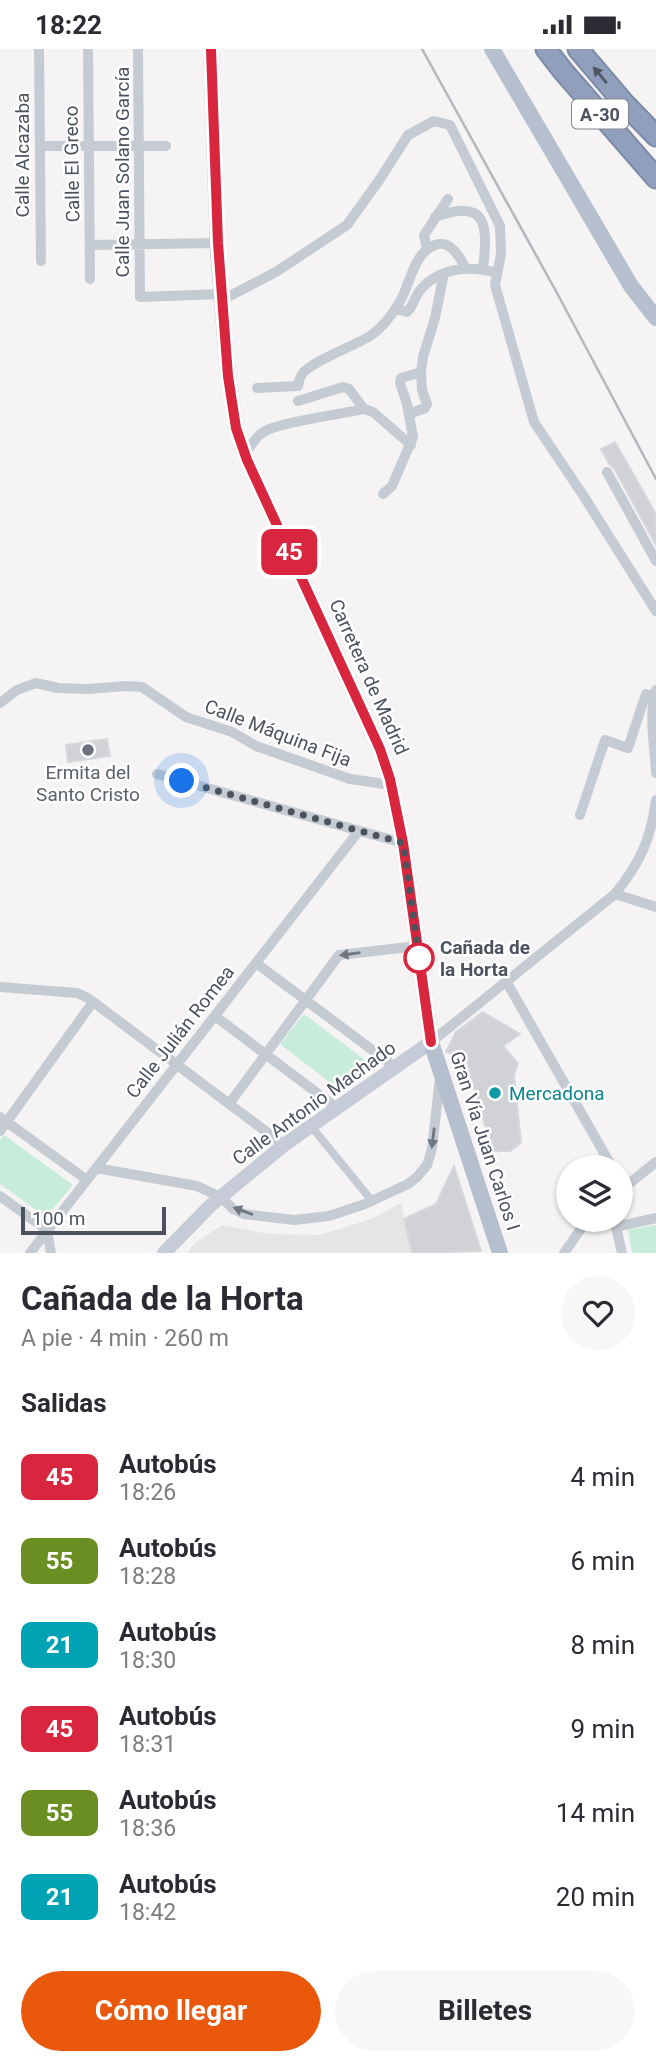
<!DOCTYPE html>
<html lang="es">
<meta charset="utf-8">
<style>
:root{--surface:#fff;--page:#f7f7f7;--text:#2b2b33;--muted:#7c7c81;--accent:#ea580c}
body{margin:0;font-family:Roboto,sans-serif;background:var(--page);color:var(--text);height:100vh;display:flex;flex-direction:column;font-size:26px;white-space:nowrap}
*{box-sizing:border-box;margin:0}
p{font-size:23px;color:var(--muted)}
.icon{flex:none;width:38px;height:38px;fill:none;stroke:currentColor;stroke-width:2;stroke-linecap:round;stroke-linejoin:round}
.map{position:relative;height:1204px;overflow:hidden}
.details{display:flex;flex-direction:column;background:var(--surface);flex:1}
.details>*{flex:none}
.badge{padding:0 14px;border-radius:10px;font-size:24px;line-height:46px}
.tools{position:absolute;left:556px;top:1106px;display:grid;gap:14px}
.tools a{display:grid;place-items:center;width:77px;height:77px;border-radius:50%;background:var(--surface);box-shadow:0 2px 5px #0004;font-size:35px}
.scale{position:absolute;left:21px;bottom:18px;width:145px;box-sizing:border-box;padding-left:7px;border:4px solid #4c535f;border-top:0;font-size:19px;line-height:24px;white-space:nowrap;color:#4c535f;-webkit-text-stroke:5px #fff;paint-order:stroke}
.you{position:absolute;width:35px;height:35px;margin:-18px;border:5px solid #fff;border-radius:50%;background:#1a73e8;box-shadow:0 0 0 10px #1a73e833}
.map>.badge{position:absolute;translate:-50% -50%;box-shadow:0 0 0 4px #fff}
h2{padding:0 21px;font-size:26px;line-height:63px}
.round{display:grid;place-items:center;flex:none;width:74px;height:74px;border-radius:37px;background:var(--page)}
.overview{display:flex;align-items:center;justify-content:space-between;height:119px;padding:0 21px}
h1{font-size:33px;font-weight:700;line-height:52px}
.button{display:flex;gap:14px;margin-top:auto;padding:14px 21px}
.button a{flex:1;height:80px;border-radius:42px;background:var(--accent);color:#fff;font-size:28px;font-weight:700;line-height:80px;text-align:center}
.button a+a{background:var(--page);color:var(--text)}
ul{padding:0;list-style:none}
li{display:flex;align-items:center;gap:21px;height:84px;padding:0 21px}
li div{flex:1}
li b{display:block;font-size:26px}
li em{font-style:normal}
li .badge{min-width:77px;font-weight:700;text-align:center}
.status{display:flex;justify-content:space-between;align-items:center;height:49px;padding:0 35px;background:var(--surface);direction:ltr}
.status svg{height:19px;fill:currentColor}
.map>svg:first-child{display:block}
</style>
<div class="status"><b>18:22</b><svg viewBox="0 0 49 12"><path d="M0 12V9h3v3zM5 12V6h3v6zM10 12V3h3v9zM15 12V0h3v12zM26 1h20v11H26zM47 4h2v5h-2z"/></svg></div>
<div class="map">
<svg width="656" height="1204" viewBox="0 0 656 1204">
<rect width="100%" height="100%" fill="#f5f3f3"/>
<!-- education -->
<path fill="#e6e4e4" d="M401 1154 412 1204H187L194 1195 222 1176 269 1185 320 1186 371 1170Z"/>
<!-- green -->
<path fill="#c7edda" d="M304 965 373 1017 337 1039 280 995Z
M4 1086 73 1136 46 1168 0 1135V1091Z
M656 1176V1204H632L628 1181Z"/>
<!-- building -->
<path fill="#d0d2d6" stroke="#d7d8dd" stroke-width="2" d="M615 393 656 465V496L614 419 610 416 601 400Z
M107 690 110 707 68 713 66 696Z
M483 963 520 985 503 997 518 1014 514 1027 521 1094 510 1102H494L480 1061 466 1009 446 1003 456 983Z
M454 1117 481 1202 412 1204 404 1170 436 1155Z"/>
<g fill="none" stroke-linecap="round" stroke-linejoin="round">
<defs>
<path id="motorway" d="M546 0 563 22 656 129
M578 0 624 54 656 87"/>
</defs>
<!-- motorway casing -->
<use href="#motorway" stroke="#7b8ba8" stroke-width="23"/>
<!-- pedestrian -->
<path stroke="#c5cbd3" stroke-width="8" d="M311 1077 372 1152"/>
<!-- minor -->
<path stroke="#c5cbd3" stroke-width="10" d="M39 0 41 212
M88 0 90 230
M138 0 140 248 222 245
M40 97H166
M435 168C488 148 488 177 483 220
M90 196 218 194
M427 200 424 186 448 150
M222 251 276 223 347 176 380 130 408 86 434 72 450 76 500 177 501 205 495 236 534 373 583 446 656 562
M395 260 407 263C414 256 415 246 422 239 442 217 472 217 497 224
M257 339 298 337C299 333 299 330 301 327 306 314 357 296 370 287 382 279 392 266 399 254 410 237 413 204 435 196 450 190 460 208 466 220
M298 352 343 338 349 340 364 360
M409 365 425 359 427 355 422 341 421 323 423 308 435 269 444 224
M245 405C250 398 255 389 262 384 277 373 343 365 364 360L373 363 411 396
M607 423 656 512
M383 445 392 437 413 388 407 355 400 334 401 329 421 323
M656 641C648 666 655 698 656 724
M0 654 17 641 36 634 58 639 88 640 126 637 142 638 186 668 232 683 256 697 350 730 392 736
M157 725 403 794
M580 766 605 691 628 699 646 645 654 648
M615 845 656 858
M256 914 395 1018
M506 932 612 1118
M0 938 77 944 88 949 284 1096
M215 967 337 1059
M431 993 615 845C640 814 651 790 656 751
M229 1055 339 906 418 897
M0 1068 87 1131
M0 1082 93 953
M96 1119 197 1137 221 1148 233 1160 244 1165 294 1171 329 1167 365 1155 408 1135 417 1128 427 1116 432 1100 440 1028
M621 1141 656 1113
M0 1147 47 1181 51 1204
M613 1171 616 1178 622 1204
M616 1178 656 1169
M30 1204 358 783
M564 1204 587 1171"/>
<!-- secondary -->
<path stroke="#c6ccd7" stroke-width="14" d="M164 1204 211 1156 284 1096 431 993"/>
<!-- primary -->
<path stroke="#b6bfce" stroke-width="16" d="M211 0 218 202 228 326 236 379 247 411 380 700 390 730 403 794 431 993 500 1204
M492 0 631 237 656 269"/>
<!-- motorway -->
<use href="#motorway" stroke="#90a0bc" stroke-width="19"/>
<!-- rail -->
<path stroke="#b6b7bc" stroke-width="2.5" d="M422 0 557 244 656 430"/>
</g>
<!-- one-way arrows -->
<defs><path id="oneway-solid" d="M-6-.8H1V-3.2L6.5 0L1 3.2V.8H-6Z" transform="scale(1.75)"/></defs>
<use fill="#4f5764" href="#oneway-solid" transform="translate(600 26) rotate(-130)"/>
<g fill="#707782">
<use href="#oneway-solid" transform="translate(350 905) rotate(172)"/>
<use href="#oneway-solid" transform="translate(433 1089) rotate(97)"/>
<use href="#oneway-solid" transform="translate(243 1162) rotate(-160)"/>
</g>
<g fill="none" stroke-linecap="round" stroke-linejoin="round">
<defs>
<path id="line" d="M211 0 218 194 228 327 236 379 247 411 380 700 390 730 403 794 431 993"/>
</defs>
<!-- line casing -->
<use href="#line" stroke="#fff" stroke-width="16"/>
<!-- line -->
<use href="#line" stroke="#d7263d" stroke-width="10"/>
<!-- walk -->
<path stroke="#4c535f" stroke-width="7" stroke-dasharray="0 12.6" d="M182 732 403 794 421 921 419 909"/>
</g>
<!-- markers -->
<circle fill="#6b7280" stroke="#fff" stroke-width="2.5" cx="88" cy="701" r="7"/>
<circle fill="#fff" stroke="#d7263d" stroke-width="3.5" cx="419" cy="909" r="14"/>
<circle fill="#0f9aa8" stroke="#fff" stroke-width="2.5" cx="495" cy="1044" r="7"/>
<g text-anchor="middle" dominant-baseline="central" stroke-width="5" stroke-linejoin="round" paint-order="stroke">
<!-- shield labels -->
<rect fill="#fff" stroke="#82878f" stroke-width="2" x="572" y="50.5" width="56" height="29" rx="5"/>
<g font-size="18" font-weight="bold" fill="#4c535f">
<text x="600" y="65">A-30</text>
</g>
<!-- street labels -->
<g font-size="19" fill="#4c535f" stroke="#fff">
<text transform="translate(22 106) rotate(-90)">Calle Alcazaba</text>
<text transform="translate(72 115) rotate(-91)">Calle El Greco</text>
<text transform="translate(122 123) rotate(-90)">Calle Juan Solano García</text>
<text transform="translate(369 628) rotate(66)">Carretera de Madrid</text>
<text transform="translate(278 684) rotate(21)">Calle Máquina Fija</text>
<text transform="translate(180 983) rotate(-52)">Calle Julián Romea</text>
<text transform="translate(314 1054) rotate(-36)">Calle Antonio Machado</text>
<text transform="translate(485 1092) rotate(72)">Gran Vía Juan Carlos I</text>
</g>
<!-- worship labels -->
<g font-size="19" fill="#5b616d" stroke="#fff">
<text x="88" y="723">Ermita del<tspan x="88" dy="22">Santo Cristo</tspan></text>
</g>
<!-- stop labels -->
<g font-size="19" font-weight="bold" fill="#4c535f" stroke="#fff" text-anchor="start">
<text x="440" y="898">Cañada de<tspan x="440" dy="22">la Horta</tspan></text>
</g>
<!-- culture labels -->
<g font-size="19" fill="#0d838f" stroke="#fff" text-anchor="start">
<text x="509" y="1044">Mercadona</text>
</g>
</g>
</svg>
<div class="tools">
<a><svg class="icon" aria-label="layers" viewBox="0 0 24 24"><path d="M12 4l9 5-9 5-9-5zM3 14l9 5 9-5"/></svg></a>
</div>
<div class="scale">100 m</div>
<div class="you" style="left:182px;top:732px"></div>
<b class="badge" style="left:289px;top:503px;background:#d7263d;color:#fff">45</b>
</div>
<section class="details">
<div class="overview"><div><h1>Cañada de la Horta</h1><p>A pie · 4 min · 260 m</p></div><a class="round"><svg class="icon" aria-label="heart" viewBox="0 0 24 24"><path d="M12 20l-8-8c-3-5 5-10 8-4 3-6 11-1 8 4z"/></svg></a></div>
<h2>Salidas</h2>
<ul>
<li><span class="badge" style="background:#d7263d;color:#fff">45</span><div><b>Autobús</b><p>18:26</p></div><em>4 min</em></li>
<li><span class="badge" style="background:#6b8e23;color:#fff">55</span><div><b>Autobús</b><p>18:28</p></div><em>6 min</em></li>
<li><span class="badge" style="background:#00a3b4;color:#fff">21</span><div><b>Autobús</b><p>18:30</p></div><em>8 min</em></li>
<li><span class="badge" style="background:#d7263d;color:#fff">45</span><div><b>Autobús</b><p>18:31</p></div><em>9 min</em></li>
<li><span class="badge" style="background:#6b8e23;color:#fff">55</span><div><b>Autobús</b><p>18:36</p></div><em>14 min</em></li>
<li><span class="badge" style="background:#00a3b4;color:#fff">21</span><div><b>Autobús</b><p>18:42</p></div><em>20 min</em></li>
</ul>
<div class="button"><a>Cómo llegar</a><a>Billetes</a></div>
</section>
